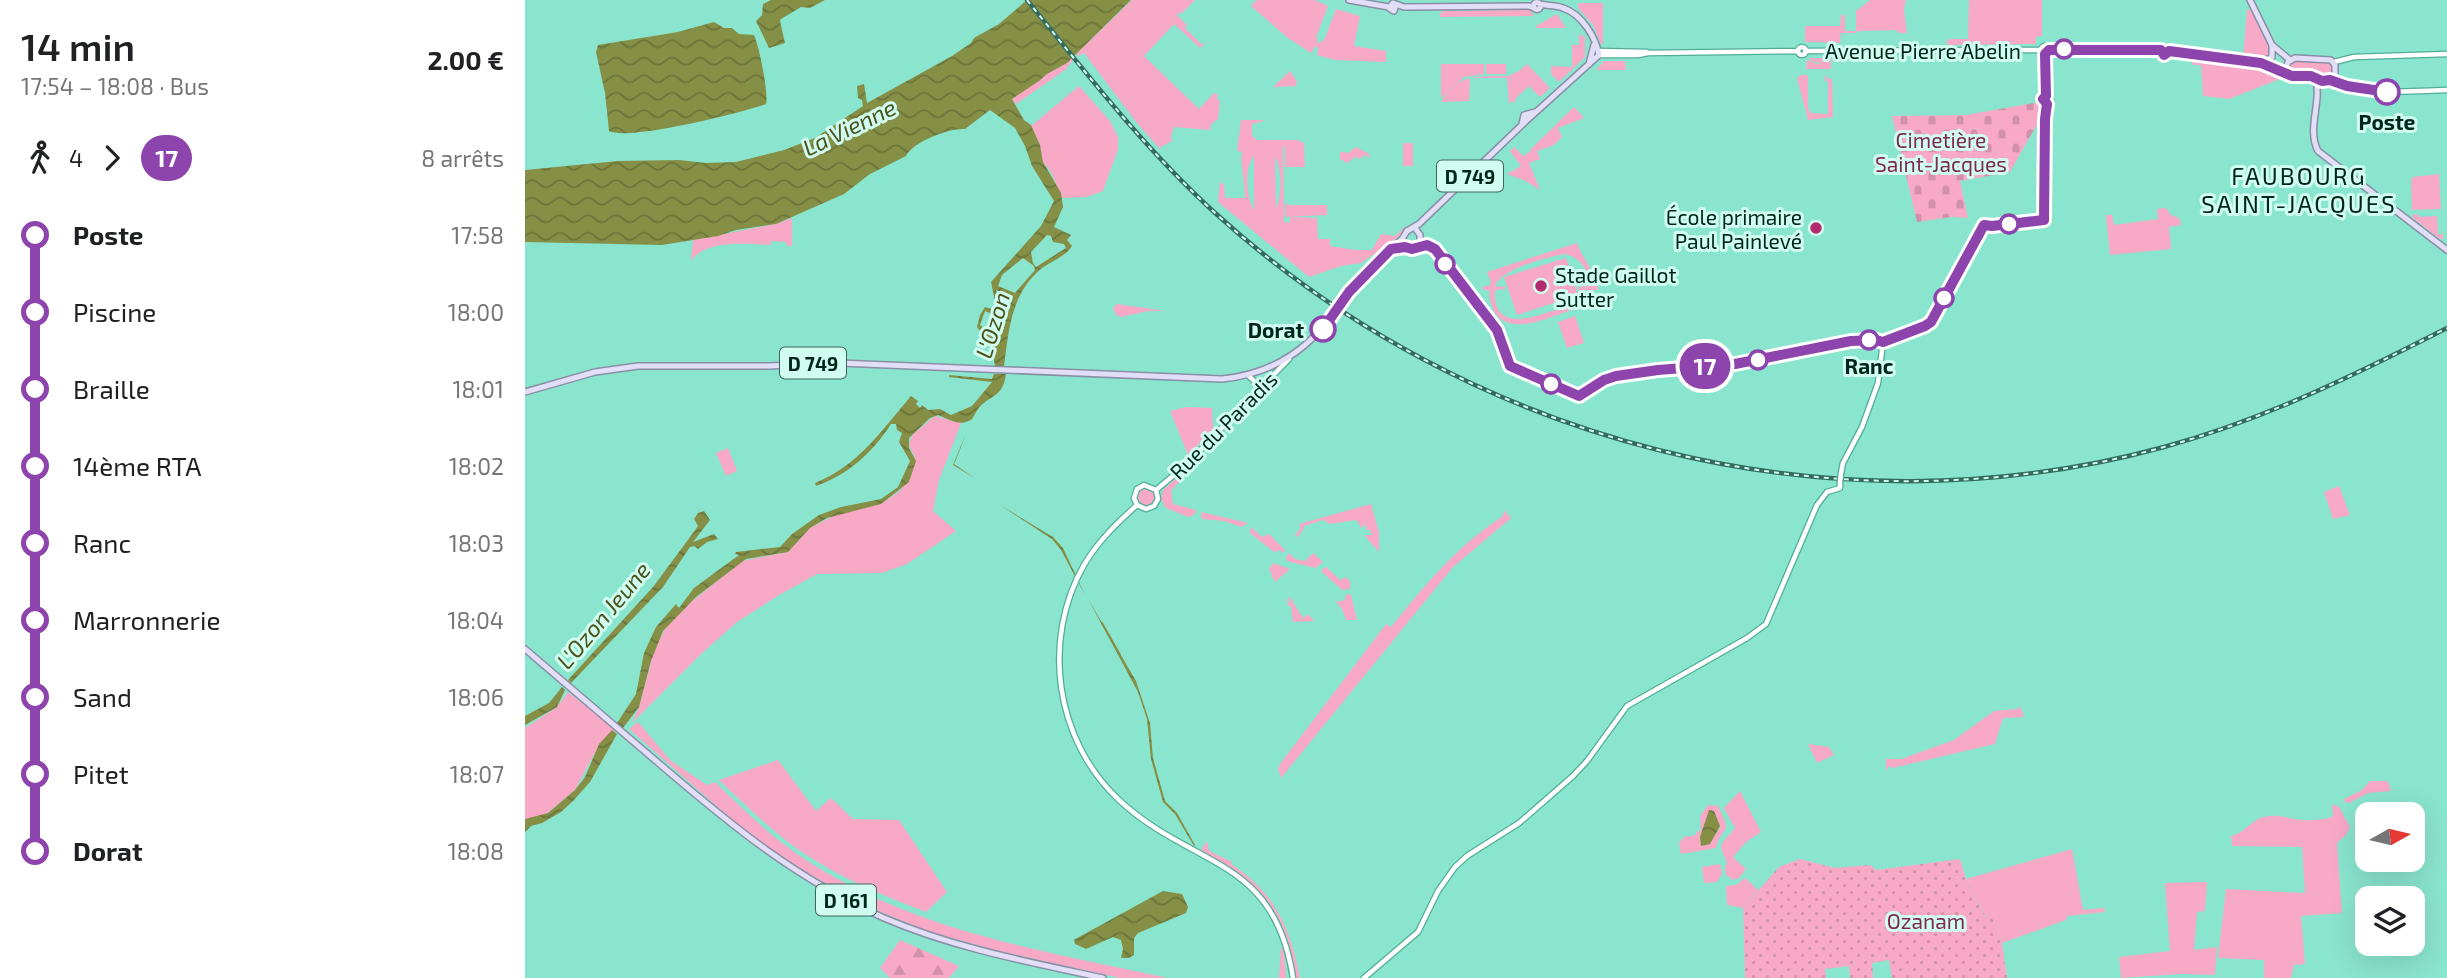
<!DOCTYPE html>
<html lang="fr">
<meta charset="utf-8">
<style>
:root{--surface:#fff;--page:#f2f2f2;--text:#202124;--muted:#757577}
body{margin:0;font-family:"Exo 2",sans-serif;background:var(--page);color:var(--text);height:100vh;display:flex;flex-direction:column;font-size:26px;white-space:nowrap}
*{box-sizing:border-box;margin:0}
p{font-size:23px;color:var(--muted)}
.icon{flex:none;width:38px;height:38px;fill:none;stroke:currentColor;stroke-width:2;stroke-linecap:round;stroke-linejoin:round}
.map{position:relative;flex:1;overflow:hidden}
.drawer{display:flex;flex-direction:column;background:var(--surface);width:525px}
.drawer>*{flex:none}
.badge{padding:0 14px;border-radius:23px;font-size:24px;line-height:46px}
.needle{width:46px;rotate:82deg}
.fabs{position:absolute;left:1830px;top:802px;display:grid;gap:14px}
.fabs a{display:grid;place-items:center;width:70px;height:70px;border-radius:14px;background:var(--surface);box-shadow:0 7px 28px #0002;font-size:35px}
.map>.badge{position:absolute;translate:-50% -50%;box-shadow:0 0 0 4px #fff}
.legs{display:flex;align-items:center;gap:10px;height:77px;padding:0 21px;font-size:23px}
.legs p{margin-inline-start:auto}
.overview{display:flex;align-items:center;justify-content:space-between;height:119px;padding:0 21px}
h1{font-size:38px;font-weight:600;line-height:52px}
ul{padding:0 21px;list-style:none}
li{display:flex;align-items:center;gap:24px;height:77px;font-size:26px}
li i{display:grid;place-items:center;width:10px;height:100%;margin:0 9px;background:currentColor}
li i::after{content:'';width:18px;height:18px;margin:-9px;border:5px solid;border-radius:50%;background:var(--surface)}
li p{margin-inline-start:auto}
li:first-child i{background:linear-gradient(#0000 50%,currentColor 0)}
li:last-child i{background:linear-gradient(currentColor 50%,#0000 0)}
main{display:flex;flex:1;min-height:0}
.map>svg:first-child{display:block}
</style>
<main>
<section class="drawer">
<div class="overview"><div><h1>14 min</h1><p>17:54 – 18:08 · Bus</p></div><b>2.00 €</b></div>
<div class="legs"><svg class="icon" aria-label="walk" viewBox="0 0 24 24"><circle cx="13" cy="4" r="2"/><path d="M13 8l-2 6 4 7M11 14l-3 7M7 12l3-4h3l4 4"/></svg>4<svg class="icon" aria-label="forward" viewBox="0 0 24 24"><path d="M9 5l7 7-7 7"/></svg><b class="badge" style="background:#8e44ad;color:#fff">17</b><p>8 arrêts</p></div>
<ul>
<li><i style="color:#8e44ad"></i><b>Poste</b><p>17:58</p></li>
<li><i style="color:#8e44ad"></i><span>Piscine</span><p>18:00</p></li>
<li><i style="color:#8e44ad"></i><span>Braille</span><p>18:01</p></li>
<li><i style="color:#8e44ad"></i><span>14ème RTA</span><p>18:02</p></li>
<li><i style="color:#8e44ad"></i><span>Ranc</span><p>18:03</p></li>
<li><i style="color:#8e44ad"></i><span>Marronnerie</span><p>18:04</p></li>
<li><i style="color:#8e44ad"></i><span>Sand</span><p>18:06</p></li>
<li><i style="color:#8e44ad"></i><span>Pitet</span><p>18:07</p></li>
<li><i style="color:#8e44ad"></i><b>Dorat</b><p>18:08</p></li>
</ul>
</section>
<div class="map">
<svg width="1922" height="978" viewBox="0 0 1922 978">
<defs>
<pattern id="forest-firs" width="22" height="20" patternUnits="userSpaceOnUse" patternTransform="scale(1.75)"><rect width="22" height="20" fill="#f7a9c6"/><path d="M5 1l3.5 6h-7zM16 11l3.5 6h-7z" fill="#d291aa"/></pattern>
<pattern id="cemetery-stones" width="16" height="16" patternUnits="userSpaceOnUse" patternTransform="scale(1.75)"><rect width="16" height="16" fill="#f7a9c6"/><path d="M2 7V4a2 2 0 0 1 4 0v3zM10 15v-3a2 2 0 0 1 4 0v3z" fill="#d291aa"/></pattern>
<pattern id="garden-dots" width="8" height="8" patternUnits="userSpaceOnUse" patternTransform="scale(1.75)"><rect width="8" height="8" fill="#f7a9c6"/><path d="M2 2h.1M6 6h.1" fill="none" stroke="#d291aa" stroke-width="1.8" stroke-linecap="round"/></pattern>
<pattern id="water-waves" width="16" height="10" patternUnits="userSpaceOnUse" patternTransform="scale(1.75)"><rect width="16" height="10" fill="#868f46"/><path d="M0 5q4-4 8 0t8 0" fill="none" stroke="#6b753a"/></pattern>
</defs>
<rect width="100%" height="100%" fill="#8ae5ce"/>
<!-- green -->
<path fill="#f7a9c6" fill-rule="evenodd" d="M607 0H670L656 14 655 12 652 15 662 25 660 28 676 44 680 43 675 48 649 24 619 56 674 109 689 93 693 95 692 100H695L693 119 686 124 685 130 649 127 646 136 647 141 634 148 612 123 559 53 553 56 551 54Z
M731 0H790L803 6 792 35V42L795 43 800 38 811 9 835 16 829 46 861 51V62L810 60 792 55 793 48 790 46 786 53 763 38 726 6Z
M1345 0H1381L1379 10 1382 33H1374L1371 30 1333 31 1331 33H1316L1315 43 1280 42V26H1315L1316 15H1320V31H1331V11Z
M1444 0H1517V36L1511 37V44L1424 45 1421 42 1424 39H1443Z
M1053 3H1078V44H1076L1068 25 1053 8Z
M1005 10 1009 16 915 17V13L919 11Z
M1722 10H1727L1745 50V55L1735 62 1718 58Z
M1032 14 1041 28H1011V26Z
M1054 34 1060 37V57L1034 82 1026 74V66L1047 67V45H1054Z
M546 58 548 60 540 70 491 104 486 98Z
M1284 58H1306V69H1281L1282 60 1293 64 1296 63 1286 61Z
M1079 61H1100L1101 70H1071Z
M1667 61C1689 61 1744 63 1760 77L1704 99 1678 96 1676 65H1668Z
M1769 61H1799L1807 66 1808 72 1800 79 1767 74 1764 65Z
M916 64H959V74L939 77 916 98Z
M961 64H981V74H961Z
M1002 64 1025 88 1015 97 1004 86 990 99 991 101 984 103 982 78H945L944 101 916 102C931 75 950 76 982 76L989 84 983 76 994 71Z
M765 71 772 81 771 86 748 87Z
M1300 74 1303 79H1307L1308 117 1283 120 1272 78 1276 75H1283V107L1285 113 1303 114V81H1300Z
M554 86 585 121 593 137V149L578 191 561 197 537 198 526 172 518 162 515 145 506 126Z
M1049 107 1059 118 1033 128 1037 137 1029 145 1012 151 1015 159 1004 163 1015 190 1001 181 982 174 996 166 985 151 989 147 998 156 1006 151 1005 150Z
M716 120H741L727 124V136L732 140H772L779 143 780 167H760V147H758L759 223 764 221 765 225V217L792 218 793 239H805V246L831 250H847L856 234 870 236 881 226V229L859 250 852 252 836 263 816 266 784 277 693 202 695 182 699 185 700 198H720C720 182 715 165 717 152L712 151ZM729 156V210C721 197 719 167 729 156ZM750 157C757 168 757 197 751 208Z
M878 143H888V166H878Z
M831 147 844 154 845 158 839 155 835 159 830 157 822 163 815 159V152L823 153Z
M1914 174 1916 209 1887 210 1886 180 1888 177Z
M760 203 764 205H802V215L760 217Z
M1641 208 1646 215 1655 219 1656 225 1644 227 1646 249 1585 255 1581 215H1587L1589 225 1633 219 1632 209Z
M1893 214V217L1912 216 1913 234H1918V239H1915L1888 218 1887 215Z
M267 218V246H262L261 242 246 241V245C222 244 181 239 166 261L168 240 251 224Z
M1052 243C1057 259 1069 267 1069 286H1073V290H1068L1063 301 1054 307C1022 318 967 347 964 290H958V286H964L966 282 962 272ZM1040 254C1057 258 1063 270 1064 286L1053 287V290H1063C1055 306 1036 308 1021 313 997 321 968 327 970 290L980 289 981 287 970 286C976 269 1022 257 1040 254Z
M1041 258 1053 295 992 315 979 277Z
M592 304 641 311H623L596 317 591 315 588 308Z
M1050 316 1059 343 1042 348 1033 322Z
M661 407 687 408 688 430 663 455 645 411Z
M410 416 436 423 414 480 408 511 431 531 382 564 357 573 292 574 254 595 212 622 175 655 107 723 114 707 129 651 141 627 165 603 217 561 263 552 285 528 312 514 356 504 376 490 390 458 384 445 387 435Z
M203 448 212 471 201 476 191 453Z
M681 451 646 491 648 504 671 510 669 515 663 517 641 508 636 499 638 490Z
M1814 486 1825 515 1808 519 1799 492Z
M613 497a9 9 0 1 1 18 0a9 9 0 1 1-18 0Z
M846 504 854 532V552L839 535H846V531L841 529V525L835 528V525L831 520 805 524 798 520 779 526V529L772 537 770 535 776 528 774 524Z
M979 510 986 518 928 567 756 778 753 769 755 764 861 624 866 627C900 585 932 546 978 516Z
M676 512 723 523 716 527 699 521 677 519Z
M726 527 737 537 744 534 760 550 758 553 755 550 749 552 725 533Z
M764 553 770 559 780 561 788 553 798 562 790 568 762 561 761 557Z
M748 563 765 569 750 582 744 569Z
M801 567 815 580 821 577 825 582V589L817 590 797 572V569Z
M821 594 826 595 832 620H821L817 609 811 602 820 600Z
M765 597 778 618 783 614 789 621 768 622 766 606H763L762 599 767 605 763 598Z
M43 692 91 730 68 756 50 790 20 815 0 822V728L32 707Z
M1495 706 1499 717 1478 718 1470 744 1376 766 1367 768 1364 766 1361 771V759H1376L1429 740 1469 711 1493 709Z
M113 722 146 761 182 785 190 782C217 808 244 835 275 856 384 930 517 951 643 978H595L477 952 402 931 346 908 273 868 221 832 104 729Z
M1283 744 1304 747 1309 755 1292 763Z
M253 760 291 811 306 798 328 819 374 820 422 892 401 912C356 895 311 876 271 848 244 828 219 804 194 780Z
M1845 781H1863L1866 791 1843 793 1824 803H1821L1819 799 1837 790Z
M1215 791 1236 832 1221 842 1208 857 1221 869 1214 878 1208 880 1201 875 1200 867 1202 863 1196 848 1197 843 1210 828 1199 808Z
M1807 804 1814 807 1825 827 1821 835 1812 843 1817 913 1776 916 1780 964 1769 965 1766 978H1739V960L1693 958 1701 889 1780 893 1777 847 1707 846 1706 836C1720 833 1726 820 1739 817 1753 813 1763 819 1777 820 1786 821 1796 819 1805 818L1808 815Z
M1183 805 1193 806C1209 838 1197 823 1191 848L1156 854 1154 843 1159 837 1171 835 1172 831H1176L1175 816ZM1189 811 1195 828 1188 837 1185 844 1176 846 1175 838Z
M682 841 684 851 707 862 706 864C750 893 765 927 775 978H771C760 907 735 885 676 850Z
M1547 849 1558 910 1579 908 1580 912 1542 916 1541 920 1477 943 1468 919H1462L1441 879Z
M1195 864 1197 874 1192 882 1179 883 1177 867Z
M1220 878 1233 890 1218 908 1202 905 1201 886 1211 885Z
M1682 882 1680 911 1672 912 1669 950 1692 947 1690 975 1656 974 1596 978 1594 957 1645 951 1640 883Z
M756 948H759L761 978H754Z"/>
<!-- forest -->
<path fill="url(#forest-firs)" d="M375 940 434 966 424 978H365L355 968Z"/>
<!-- cemetery -->
<path fill="url(#cemetery-stones)" d="M1515 102V119L1485 172 1435 181 1443 218 1427 217 1392 222 1367 116 1441 115Z"/>
<!-- garden -->
<path fill="url(#garden-dots)" d="M1275 859 1310 868 1345 865 1351 870 1435 859 1441 879 1461 918 1468 919 1477 943 1482 978H1367L1364 960 1347 963 1348 978H1325L1324 966 1300 969 1301 978H1220L1218 908 1254 867Z"/>
<!-- water -->
<path fill="url(#water-waves)" fill-rule="evenodd" d="M246 0H300L285 8 276 7 256 19 255 21 260 43 244 48 231 21 237 15 238 4Z
M502 0H606L542 63 522 74 514 81 487 99 499 120 506 125 515 145 518 162 536 193 538 207 529 227 546 235 542 240 547 246C541 256 527 261 517 268 486 293 484 329 479 366H470L466 345 452 327 455 315 460 307 469 310 471 306 466 282 516 226 529 201 507 166 500 146 490 128 465 110 440 129C423 128 388 142 381 156L345 174 319 194 251 224 211 230 193 236 137 245 0 242V170L93 161 154 160 181 163 211 162 259 150 290 138 338 106 337 100 333 98 332 86 339 84 342 103 427 56 446 43 449 38 474 24ZM522 235 526 236 528 242 539 244 541 248 511 267 508 263 506 252ZM498 258 509 266 510 270 490 293 473 286 477 275ZM471 290 488 296 477 334 472 338 455 325 460 311 467 314 473 310 474 303Z
M189 22 199 28H207L214 34 229 35C234 45 244 95 241 104 215 113 104 141 84 131L80 93 71 52 73 45 153 32Z
M469 374H481C478 400 462 394 451 412 443 425 436 449 429 464L451 479 428 465 447 419C436 427 425 420 413 415L405 418 384 438V448L391 461 384 482 356 504 302 518 285 528 263 552 221 559 171 597 138 631 126 661 114 707 98 728 92 723 111 694 119 653 131 627 151 604 154 608 169 588 214 555 210 554 211 552 255 547 267 534 294 515 316 507 356 499 373 487 385 461 374 442 377 433 372 430 371 424H366C348 452 323 475 291 486L290 483C333 466 357 430 386 396L393 401 391 404 395 408 397 405 403 410 415 409 426 415 447 406 467 382 424 377V375L467 379Z
M475 505 528 537 538 548 560 595 536 550 527 539Z
M179 511 185 520 168 542 189 534 193 539 182 542 173 549 169 546 165 547 138 587 46 683 43 680 128 587 171 529 173 526 169 519 173 513Z
M562 597 611 681 625 723 628 758 640 801 652 813 670 845 669 846 650 814 638 802 626 759 622 719 613 692Z
M37 687 40 690 32 707 0 725V716L24 703Z
M87 730 92 734 65 782 48 801 36 812 17 823 6 826 0 832V819L23 813 50 790 60 777 74 744Z
M1184 810 1189 811 1195 826 1185 844 1176 846 1175 837Z
M638 891 657 894 663 907 661 913 613 933 609 938V955L604 958H596L598 949 596 940 588 937 561 949 550 944 549 940 554 937Z"/>
<g fill="none" stroke-linecap="round" stroke-linejoin="round">
<!-- stream -->
<path stroke="#868f46" stroke-width="2" d="M577 623 595 655"/>
<defs>
<path id="tertiary" d="M1520 53 1521 96
M1518 100a4 4 0 1 1 8 0a4 4 0 1 1-8 0Z
M723 375 730 382 732 391
M1316 473 1318 463 1337 427 1353 383 1358 342 1400 326 1406 322 1459 225 1519 220 1520 119 1522 104
M631 490 661 465 764 359
M612 505C592 523 573 541 559 565 516 640 530 740 594 800 668 869 749 855 768 978
M612 505 609 498 612 489 619 485 631 490
M612 505 621 509 629 506 633 499 631 490
M839 978 893 932 913 891 930 867 942 856 994 823 1048 776 1062 761 1102 706 1222 638 1241 624 1292 505 1302 492 1315 488V482"/>
<path id="secondary" d="M1516 50a4 4 0 1 1 8 0a4 4 0 1 1-8 0Z
M1636 51a4 4 0 1 1 8 0a4 4 0 1 1-8 0Z
M1273 51a4 4 0 1 1 8 0a4 4 0 1 1-8 0Z
M1524 50H1636
M1074 51 1122 52
M1280 51 1516 50
M1644 51 1736 63 1762 73
M1074 55H1113L1123 53 1273 51
M1809 62 1829 57 1922 54
M1805 80C1842 96 1883 91 1922 90"/>
<path id="primary" d="M824 0 864 7
M1725 0 1747 45 1765 60
M1008.5 6a3.5 3.5 0 1 1 7 0a3.5 3.5 0 1 1-7 0Z
M871 5 869 11 864 8 868 3 879 7 1004 6 1009 8
M1770 58 1806 60 1810 65V74L1802 81 1783 75 1767 76 1761 68 1763 62Z
M1736 63 1747 57V45
M1064 64 1069 45
M1790 77C1798 101 1781 128 1793 151L1922 250
M997 124 999 115 1010 112
M869 248 880 247 887 249 895 245V235L890 228
M814 305 840 274 877 239 882 231 894 224 1001 121 1074 55C1071 38 1057 14 1038 8 1031 5 1023 6 1015 4
M0 392 70 372 113 366H244L315 363 697 379C746 374 784 351 811 309
M0 649C46 688 91 727 137 766 207 826 273 880 359 918 429 948 504 962 578 978"/>
</defs>
<!-- tertiary casing -->
<use href="#tertiary" stroke="#50ad96" stroke-width="7"/>
<!-- secondary casing -->
<use href="#secondary" stroke="#50ad96" stroke-width="7"/>
<!-- primary casing -->
<use href="#primary" stroke="#888fa7" stroke-width="8"/>
<!-- tertiary -->
<use href="#tertiary" stroke="#fff" stroke-width="4.5"/>
<!-- secondary -->
<use href="#secondary" stroke="#fff" stroke-width="4.5"/>
<!-- primary -->
<use href="#primary" stroke="#e3def7" stroke-width="5"/>
<defs>
<path id="rail" d="M502 0C561 73 619 148 689 212 943 443 1306 538 1639 447 1738 420 1830 375 1922 328"/>
</defs>
<!-- rail casing -->
<use href="#rail" stroke="#336b5e" stroke-width="4.5"/>
<!-- rail -->
<use href="#rail" stroke="#d1fdf0" stroke-width="2" stroke-dasharray="5" stroke-linecap="butt"/>
<defs>
<path id="tertiary-bridge" d="M1315 482 1316 473"/>
<path id="primary-bridge" d="M811 309 814 305"/>
</defs>
<!-- tertiary-bridge casing -->
<use href="#tertiary-bridge" stroke="#50ad96" stroke-width="7" stroke-linecap="butt"/>
<!-- primary-bridge casing -->
<use href="#primary-bridge" stroke="#888fa7" stroke-width="8" stroke-linecap="butt"/>
<!-- tertiary-bridge -->
<use href="#tertiary-bridge" stroke="#fff" stroke-width="4.5"/>
<!-- primary-bridge -->
<use href="#primary-bridge" stroke="#e3def7" stroke-width="5"/>
</g>
<g fill="none" stroke-linecap="round" stroke-linejoin="round">
<defs>
<path id="line-1" d="M798 329 824 292 866 249 880 247 887 249 902 245 910 249 972 330 985 366 1054 396 1079 380 1091 376 1133 370 1210 364 1326 341 1351 340 1358 342 1400 326 1406 322 1459 225 1467 226 1519 220 1520 119 1522 104 1518 99 1521 96 1520 54 1524 50H1636L1639 55 1644 51 1736 63 1767 76H1786L1797 81 1805 80 1822 86 1862 92"/>
</defs>
<!-- line-1 casing -->
<use href="#line-1" stroke="#fff" stroke-width="16"/>
<!-- line-1 -->
<use href="#line-1" stroke="#8e44ad" stroke-width="10"/>
</g>
<!-- markers -->
<g fill="#fff" stroke="#8e44ad" stroke-width="3.5">
<circle cx="1539" cy="49" r="9"/>
<circle cx="1862" cy="92" r="12"/>
<circle cx="1484" cy="224" r="9"/>
<circle cx="920" cy="264" r="9"/>
<circle cx="1419" cy="298" r="9"/>
<circle cx="798" cy="329" r="12"/>
<circle cx="1344" cy="340" r="9"/>
<circle cx="1233" cy="360" r="9"/>
<circle cx="1026" cy="384" r="9"/>
</g>
<g fill="#b32b6e" stroke="#d1fdf0" stroke-width="2.5">
<circle cx="1291" cy="228" r="7"/>
<circle cx="1016" cy="286" r="7"/>
</g>
<g text-anchor="middle" dominant-baseline="central" stroke-width="6" stroke-linejoin="round" paint-order="stroke">
<!-- shield labels -->
<g fill="#d1fdf0" stroke="#3f665c" stroke-width="2">
<rect x="912" y="160.5" width="66" height="31" rx="5"/>
<rect x="255" y="347.5" width="66" height="31" rx="5"/>
<rect x="291" y="884.5" width="60" height="31" rx="5"/>
</g>
<g font-size="19" font-weight="bold" fill="#00251d">
<text x="945" y="176">D 749</text>
<text x="288" y="363">D 749</text>
<text x="321" y="900">D 161</text>
</g>
<!-- street labels -->
<g font-size="21" fill="#00251d" stroke="#d1fdf0">
<text x="1398" y="50">Avenue Pierre Abelin</text>
<text transform="translate(698 425) rotate(-45)">Rue du Paradis</text>
</g>
<!-- stop labels -->
<g font-size="21" font-weight="bold" fill="#00251d" stroke="#d1fdf0">
<text x="1862" y="121">Poste</text>
<text x="779" y="329" text-anchor="end">Dorat</text>
<text x="1344" y="365">Ranc</text>
</g>
<!-- park labels -->
<g font-size="21" fill="#802850" stroke="#d1fdf0">
<text x="1416" y="139">Cimetière<tspan x="1416" dy="24">Saint-Jacques</tspan></text>
<text x="1401" y="920">Ozanam</text>
</g>
<!-- poi labels -->
<g font-size="21" fill="#00251d" stroke="#d1fdf0" text-anchor="end">
<text x="1277" y="216">École primaire<tspan x="1277" dy="24">Paul Painlevé</tspan></text>
<text x="1030" y="274" text-anchor="start">Stade Gaillot<tspan x="1030" dy="24">Sutter</tspan></text>
</g>
<!-- water labels -->
<g font-size="23" font-style="italic" fill="#4d531d" stroke="#d1fdf0">
<text transform="translate(324 127) rotate(-26)">La Vienne</text>
<text transform="translate(467 325) rotate(-73)">L'Ozon</text>
<text transform="translate(78 615) rotate(-50)">L'Ozon Jeune</text>
</g>
<!-- quarter labels -->
<g font-size="24" letter-spacing="2" fill="#00251d" stroke="#d1fdf0">
<text x="1774" y="175">FAUBOURG<tspan x="1774" dy="28">SAINT-JACQUES</tspan></text>
</g>
</g>
</svg>
<div class="fabs">
<a><svg class="needle" viewBox="-14 -14 28 28"><path d="M0-13l5 13h-10z" fill="#e53935"/><path d="M0 13l5-13h-10z" fill="#757577"/></svg></a>
<a><svg class="icon" aria-label="layers" viewBox="0 0 24 24"><path d="M12 4l9 5-9 5-9-5zM3 14l9 5 9-5"/></svg></a>
</div>
<b class="badge" style="left:1180px;top:366px;background:#8e44ad;color:#fff">17</b>
</div>
</main>
